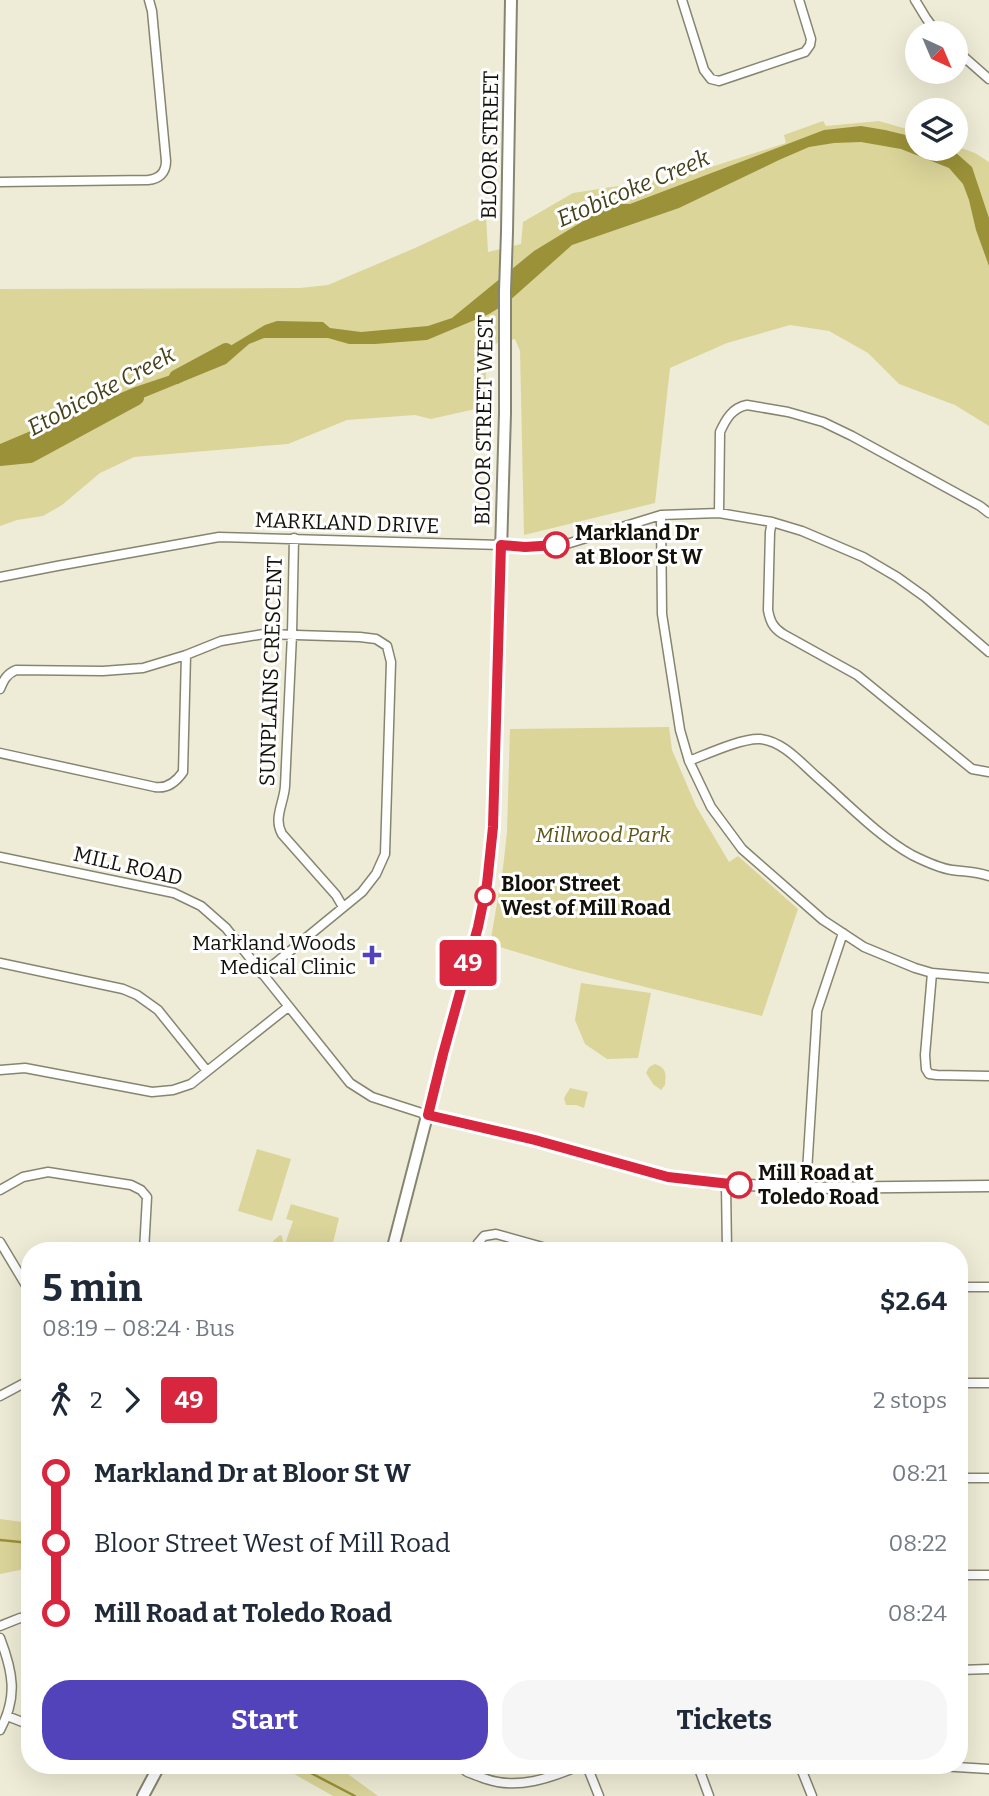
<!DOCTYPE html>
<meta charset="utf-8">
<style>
:root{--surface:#fff;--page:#f6f6f7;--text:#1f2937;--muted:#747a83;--accent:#5343ba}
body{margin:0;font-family:Bitter,serif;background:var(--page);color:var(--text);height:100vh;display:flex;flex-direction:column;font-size:26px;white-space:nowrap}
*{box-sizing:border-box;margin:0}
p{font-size:23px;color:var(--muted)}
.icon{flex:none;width:38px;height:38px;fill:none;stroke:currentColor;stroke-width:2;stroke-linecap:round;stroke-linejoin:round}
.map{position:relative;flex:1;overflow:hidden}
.sheet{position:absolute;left:21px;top:1242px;width:947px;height:532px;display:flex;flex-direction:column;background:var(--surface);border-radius:28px;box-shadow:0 7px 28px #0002}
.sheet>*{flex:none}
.badge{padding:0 14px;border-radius:5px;font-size:24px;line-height:46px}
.needle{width:46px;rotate:136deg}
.tools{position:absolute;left:905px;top:21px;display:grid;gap:14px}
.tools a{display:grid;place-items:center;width:63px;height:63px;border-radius:50%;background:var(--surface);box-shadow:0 7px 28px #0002;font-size:35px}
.map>.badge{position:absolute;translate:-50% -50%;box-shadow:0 0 0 4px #fff}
.legs{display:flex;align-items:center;gap:10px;height:77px;padding:0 21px;font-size:23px}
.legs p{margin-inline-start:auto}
.summary{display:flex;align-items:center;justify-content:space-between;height:119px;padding:0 21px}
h1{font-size:38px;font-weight:700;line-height:52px}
.action{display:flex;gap:14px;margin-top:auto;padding:14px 21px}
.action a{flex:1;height:80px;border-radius:28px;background:var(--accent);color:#fff;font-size:28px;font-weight:700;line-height:80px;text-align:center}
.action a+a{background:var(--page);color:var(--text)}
ul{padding:0 21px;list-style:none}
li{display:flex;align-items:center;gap:24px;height:70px;font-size:26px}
li i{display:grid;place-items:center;width:10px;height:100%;margin:0 9px;background:currentColor}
li i::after{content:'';width:18px;height:18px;margin:-9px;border:5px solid;border-radius:50%;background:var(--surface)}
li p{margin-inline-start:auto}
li:first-child i{background:linear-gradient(#0000 50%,currentColor 0)}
li:last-child i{background:linear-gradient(currentColor 50%,#0000 0)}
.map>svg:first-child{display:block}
</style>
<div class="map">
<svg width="989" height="1796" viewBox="0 0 989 1796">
<rect width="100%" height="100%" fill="#eeecd6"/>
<!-- green -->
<path fill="#dbd59a" d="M823 121 826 126 879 121 917 132V149H956V146L975 153 989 162V426L955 405 899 384 868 353 829 331 790 325 727 343 670 368 655 503 524 535 520 351 515 339 490 345 486 373 484 407 431 419 415 415 347 420 288 444 134 457 100 473 62 505 43 516 17 520 0 526V289L300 288 328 285 415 248 486 215 488 252 521 244 523 222 573 193 683 176 786 143 784 135Z
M669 727 672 750 696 806 729 862 738 856 798 909 762 1016 573 969 490 944 503 868 507 832 510 729Z
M581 983 651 993 638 1058 607 1059 585 1044 575 1020Z
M655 1064C667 1068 666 1074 665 1085L661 1090 653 1084 646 1073 649 1067Z
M570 1088 588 1092 584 1108 576 1105H566L564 1098Z
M257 1149 291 1159 272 1221 238 1211Z
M291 1204 339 1218 331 1251H282L283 1247 280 1248 273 1245V1241L280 1235 282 1236 283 1242 285 1244 293 1221 286 1219Z
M0 1519 30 1523V1568L0 1574Z
M280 1766H315L318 1767 319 1766H337L378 1796H333Z"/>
<!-- water -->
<path fill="#9b9139" d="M861 126 885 130 914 137 917 139V149H940L955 152 972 167 989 218V266L976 230 969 200 963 184 949 168 901 149 861 142 834 143 809 147 779 160 679 208 572 245 507 303 489 314 427 340 375 344H349L328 338H264L249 344 226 364 111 411 62 440 23 455 0 459V444L135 387 195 367 265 325 277 321 323 322 330 328 361 332 428 326 452 318 534 251 603 209 619 204H630L824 130Z"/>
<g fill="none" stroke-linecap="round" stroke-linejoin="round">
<!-- stream -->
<path stroke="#9b9139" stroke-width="2.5" d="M0 1540 30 1543
M303 1766 307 1771 355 1796"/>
<!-- river -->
<path stroke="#9b9139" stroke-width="14" d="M176 377 226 350
M0 459 30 456 137 398"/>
<defs>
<path id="minor" d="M682 0 704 70 711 79 719 81 805 52 810 45 811 39 799 0
M915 0 926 18 937 33
M956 50 989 79
M0 182 148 180C159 179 166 173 166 161L152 11 149 0
M719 513 720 432C726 419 732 408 747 405L788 412 823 422 852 436 980 506 989 513
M661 515 662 614 680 730 689 761 711 807 742 849 823 920 864 947 915 968 932 973 989 978
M772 522 770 532 768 610C770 621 773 628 783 634L857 675 972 769 989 772
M294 538 292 634 285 786C284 803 273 818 282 834L336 895 343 907
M0 577 57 566 219 537 538 546 570 543 661 515 719 513 772 522 802 531 863 557 897 577 925 597 989 652
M0 689C4 679 7 674 16 670L103 671 143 668 186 655 221 641 264 634 360 637 376 639 387 646 391 662 385 854 376 874 362 892 262 974
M0 753 155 787C167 789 176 782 183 772L186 655
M689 761C707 754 742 738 760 739 783 741 801 763 817 777 847 803 878 836 912 855 924 861 939 868 952 870 967 872 974 871 989 876
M0 857 174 893 201 906 226 928 350 1083 372 1097 428 1115
M0 963 123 989 137 995 158 1010 207 1071
M932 973 925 1055 926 1069 929 1074 937 1075 989 1076
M0 1070 25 1068 152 1092 173 1090 191 1084 288 1007
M726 1184 727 1251
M806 1188 817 1011 843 933
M0 1190 23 1177 48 1172 131 1185 141 1190 147 1197 144 1251
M0 1242 30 1292
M475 1251 478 1243 484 1236 496 1234 557 1251
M959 1287H989
M959 1383H989
M0 1396 30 1380
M959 1478H989
M959 1575H989
M0 1626 20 1618 30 1619
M0 1638C13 1672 18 1697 0 1730
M959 1670 989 1669
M7 1716 30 1725
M462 1766C466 1773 468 1772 475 1775 479 1776 482 1778 486 1779 518 1790 550 1778 579 1766
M587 1766 599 1796
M698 1766 709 1796
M800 1766 812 1796
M940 1766 989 1769"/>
<path id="tertiary" d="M428 1115 535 1140 668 1177 709 1183 806 1188 989 1186"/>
<path id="secondary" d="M392 1251 443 1054 478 927 487 884 493 827 505 413V291L507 232 511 0
M143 1796 159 1766"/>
</defs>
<!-- minor casing -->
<use href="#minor" stroke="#868571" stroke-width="11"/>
<!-- tertiary casing -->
<use href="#tertiary" stroke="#868571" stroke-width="13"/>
<!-- secondary casing -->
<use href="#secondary" stroke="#868571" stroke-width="14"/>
<!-- minor -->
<use href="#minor" stroke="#fff" stroke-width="8"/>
<!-- tertiary -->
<use href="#tertiary" stroke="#fff" stroke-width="10"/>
<!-- secondary -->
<use href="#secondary" stroke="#fff" stroke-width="10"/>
</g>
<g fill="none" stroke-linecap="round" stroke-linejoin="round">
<defs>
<path id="line-1" d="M556 545 525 547 501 545 493 827 487 884 478 927 443 1054 428 1115 535 1140 668 1177 739 1185"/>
</defs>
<!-- line-1 casing -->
<use href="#line-1" stroke="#fff" stroke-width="16"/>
<!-- line-1 -->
<use href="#line-1" stroke="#d7263d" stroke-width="10"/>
</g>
<!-- markers -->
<g fill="#fff" stroke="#d7263d" stroke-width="3.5">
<circle cx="556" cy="545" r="12"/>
<circle cx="485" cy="896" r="9"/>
<circle cx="739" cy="1185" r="12"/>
</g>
<path fill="#5343ba" stroke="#fff" stroke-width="2.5" d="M368.5 944.5h7v7h7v7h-7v7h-7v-7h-7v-7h7z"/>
<g text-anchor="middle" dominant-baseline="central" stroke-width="6" stroke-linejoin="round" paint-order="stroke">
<!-- street labels -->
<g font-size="21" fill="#13120a" stroke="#fff">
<text transform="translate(490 145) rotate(-89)">BLOOR STREET</text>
<text transform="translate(484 420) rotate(-89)">BLOOR STREET WEST</text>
<text transform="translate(347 523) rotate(2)">MARKLAND DRIVE</text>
<text transform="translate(271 671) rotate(-88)">SUNPLAINS CRESCENT</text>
<text transform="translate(128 866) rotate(13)">MILL ROAD</text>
</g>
<!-- stop labels -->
<g font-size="21" font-weight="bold" fill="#13120a" stroke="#fff" text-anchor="start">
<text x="575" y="533">Markland Dr<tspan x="575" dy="24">at Bloor St W</tspan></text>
<text x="501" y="884">Bloor Street<tspan x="501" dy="24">West of Mill Road</tspan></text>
<text x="758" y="1173">Mill Road at<tspan x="758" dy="24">Toledo Road</tspan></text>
</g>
<!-- park labels -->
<g font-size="21" font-style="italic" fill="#5e5715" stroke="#fff">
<text x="603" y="835">Millwood Park</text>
</g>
<!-- poi labels -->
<g font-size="21" fill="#13120a" stroke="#fff" text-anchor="end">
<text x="356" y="943">Markland Woods<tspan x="356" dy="24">Medical Clinic</tspan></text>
</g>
<!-- water labels -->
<g font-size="23" font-style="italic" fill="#45411b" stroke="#fff">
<text transform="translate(633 188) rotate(-23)">Etobicoke Creek</text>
<text transform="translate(101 391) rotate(-28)">Etobicoke Creek</text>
</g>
</g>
</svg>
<div class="tools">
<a><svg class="needle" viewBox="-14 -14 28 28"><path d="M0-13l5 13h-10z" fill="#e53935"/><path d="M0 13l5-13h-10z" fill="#747a83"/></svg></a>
<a><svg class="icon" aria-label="layers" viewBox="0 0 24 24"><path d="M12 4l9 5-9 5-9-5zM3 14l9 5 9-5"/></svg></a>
</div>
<b class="badge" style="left:468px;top:963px;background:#d7263d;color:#fff">49</b>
<section class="sheet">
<div class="summary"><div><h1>5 min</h1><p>08:19 – 08:24 · Bus</p></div><b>$2.64</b></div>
<div class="legs"><svg class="icon" aria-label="walk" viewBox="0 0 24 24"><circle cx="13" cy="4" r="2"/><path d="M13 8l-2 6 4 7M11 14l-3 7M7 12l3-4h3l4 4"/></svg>2<svg class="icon" aria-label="forward" viewBox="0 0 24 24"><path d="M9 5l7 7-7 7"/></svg><b class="badge" style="background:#d7263d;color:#fff">49</b><p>2 stops</p></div>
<ul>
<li><i style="color:#d7263d"></i><b>Markland Dr at Bloor St W</b><p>08:21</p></li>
<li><i style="color:#d7263d"></i><span>Bloor Street West of Mill Road</span><p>08:22</p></li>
<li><i style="color:#d7263d"></i><b>Mill Road at Toledo Road</b><p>08:24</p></li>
</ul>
<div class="action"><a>Start</a><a>Tickets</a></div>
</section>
</div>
